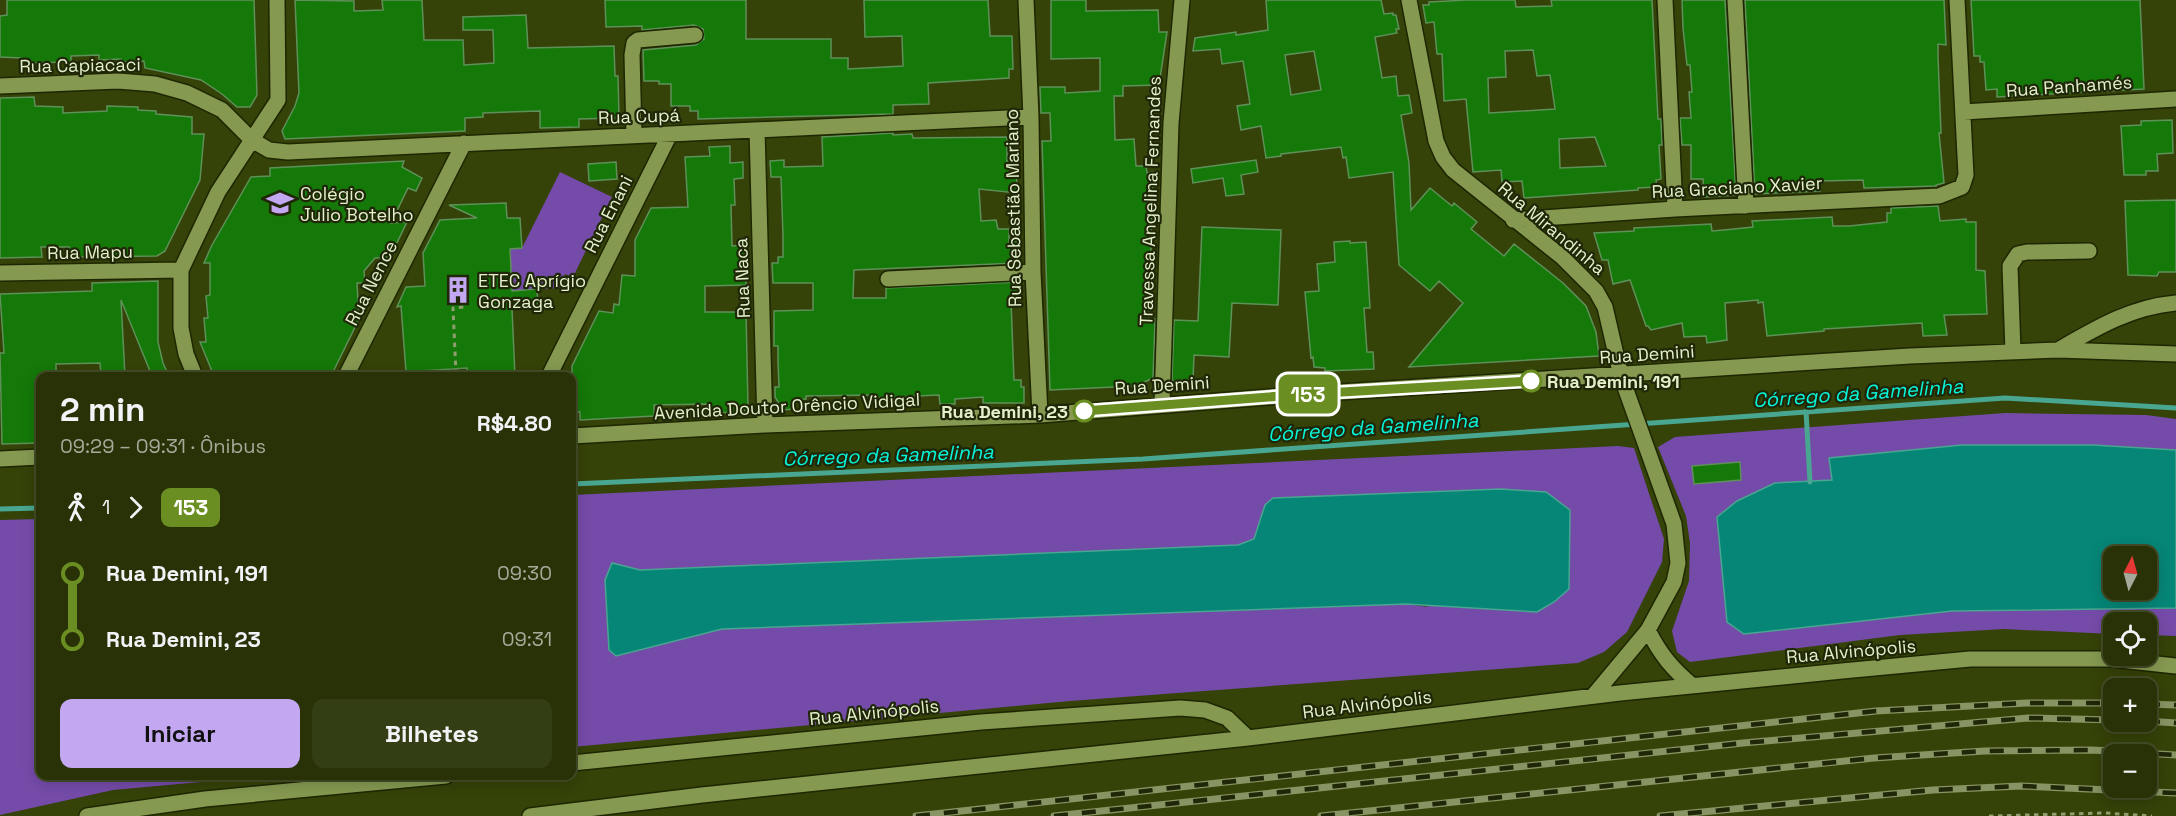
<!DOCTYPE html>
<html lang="pt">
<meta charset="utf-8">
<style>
:root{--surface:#283206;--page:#343e14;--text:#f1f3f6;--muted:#a5aa9b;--line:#444d28;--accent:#c4a7f1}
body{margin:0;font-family:"Space Grotesk",sans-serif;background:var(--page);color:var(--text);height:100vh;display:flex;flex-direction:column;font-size:22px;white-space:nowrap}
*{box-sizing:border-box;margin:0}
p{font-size:20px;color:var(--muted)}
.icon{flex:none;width:33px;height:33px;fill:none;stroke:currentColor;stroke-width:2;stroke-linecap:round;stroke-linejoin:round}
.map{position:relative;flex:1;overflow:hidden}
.sheet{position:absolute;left:36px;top:372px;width:540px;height:408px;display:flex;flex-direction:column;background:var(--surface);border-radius:12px;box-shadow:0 3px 15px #0003,0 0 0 2px var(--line)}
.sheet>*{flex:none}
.badge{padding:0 12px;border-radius:9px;font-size:21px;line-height:39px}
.needle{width:39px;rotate:6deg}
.controls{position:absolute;left:2103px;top:546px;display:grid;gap:12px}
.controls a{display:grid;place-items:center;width:54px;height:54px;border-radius:12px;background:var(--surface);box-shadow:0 3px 15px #0003,0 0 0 2px var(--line);font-size:30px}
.map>.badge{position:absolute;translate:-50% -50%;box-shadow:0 0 0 3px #fff}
.legs{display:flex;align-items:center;gap:9px;height:66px;padding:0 24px;font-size:20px}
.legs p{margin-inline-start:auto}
.head{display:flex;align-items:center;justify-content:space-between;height:102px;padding:0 24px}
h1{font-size:33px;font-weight:600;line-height:45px}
.primary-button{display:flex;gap:12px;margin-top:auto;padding:12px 24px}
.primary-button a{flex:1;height:69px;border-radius:12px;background:var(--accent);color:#111;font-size:24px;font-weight:600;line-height:69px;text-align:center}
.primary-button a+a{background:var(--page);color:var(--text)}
ul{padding:0 24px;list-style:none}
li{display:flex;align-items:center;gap:21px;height:66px;font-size:22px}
li i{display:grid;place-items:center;width:9px;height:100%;margin:0 8px;background:currentColor}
li i::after{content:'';width:15px;height:15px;margin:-8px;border:4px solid;border-radius:50%;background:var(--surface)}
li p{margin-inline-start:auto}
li:first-child i{background:linear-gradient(#0000 50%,currentColor 0)}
li:last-child i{background:linear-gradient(currentColor 50%,#0000 0)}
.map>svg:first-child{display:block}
</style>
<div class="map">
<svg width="2176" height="816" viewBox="0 0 2176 816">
<rect width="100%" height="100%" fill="#354208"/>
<!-- green -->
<path fill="#754ba9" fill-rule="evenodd" d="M560 172 612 197 573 277 565 274 560 288 512 291 510 249 522 248Z
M2005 413 2146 415 2176 419V450L2093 445H1962L1829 458 1832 480 1810 482 1744 634 1952 611 2176 608V636L2147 635 2146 622H2114L2113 634 2004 629 1900 635 1690 662 1677 652 1672 631 1689 581 1690 543 1686 516 1658 447 1675 437Z
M1618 446 1634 448 1664 539 1662 562 1627 632 1604 652 1578 663 1070 701 572 747V495ZM1265 505 1428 607 1406 604 722 629 617 656 613 564 640 570 1238 545 1254 539Z
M40 519V776H267L113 790 0 815V520Z"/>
<!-- water -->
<path fill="#068677" stroke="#49a690" stroke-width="1.5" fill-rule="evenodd" d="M1962 445H2093L2176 450V608L1952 611 1744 634 1727 622 1717 517 1737 501 1775 483 1832 480 1829 458ZM2114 556H2146V590H2114Z
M1501 489 1546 492 1570 510 1569 589 1554 602 1537 612 1406 604 722 629 616 656 609 650 605 580 612 563 640 570 1238 545 1254 539 1265 505 1273 498Z"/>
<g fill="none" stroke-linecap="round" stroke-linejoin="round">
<!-- stream -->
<path stroke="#49a690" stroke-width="5" d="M1806 411 1810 482
M572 484 1143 459 2005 398 2176 408
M0 509 40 508"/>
</g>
<!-- building -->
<path fill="#147908" stroke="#5e9159" stroke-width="1.5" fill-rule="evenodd" d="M7 0H254L257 95 250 107H237L222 94 201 80 145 68 144 61 121 62V59L99 60V55L71 56V62L21 63V58L0 57V16L7 15Z
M295 0 354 1V11L383 10 382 0H422L424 40H463L464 65 494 63 493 30H463V17L526 15 528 48 614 46 615 76H618L619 118 579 119V127L540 128V111L483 113V117L465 118V131L285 139 282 131 295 106 299 93Z
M605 0H746V39H831V58H848V69L903 66 902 36 865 37 864 0H988L990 36H1012L1013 69H1009V78L928 83 929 104 893 105V114L698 119V111H690V106H671V84H659V81H644L643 50 696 45 704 39 703 29 694 25 642 30V26L606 27Z
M1051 0H1086V11L1158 10 1159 32H1167L1159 85 1123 86V96H1114L1115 140 1134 139 1136 166H1146L1147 173 1153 172 1149 319H1155L1153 378 1136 386 1050 390 1042 141H1051L1050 113H1041L1040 87H1065V93L1100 91V58L1051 59Z
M1266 0H1381L1384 14 1393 13V15H1396L1399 29H1396L1397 33 1375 37 1382 78 1396 76 1398 96 1409 95 1412 113 1401 115 1409 163 1411 210 1430 188 1452 206 1454 203 1477 222 1471 229 1504 256 1514 244 1563 283 1586 306 1596 332 1599 356 1409 367 1463 303 1439 281 1430 291 1399 265 1393 172 1349 178 1346 157 1343 158 1341 147 1281 154V156L1266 158 1261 126 1241 130 1237 106 1250 104 1243 61 1222 64 1220 49 1193 51 1195 38 1236 32V35L1268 30ZM1314 51 1321 90 1291 95 1285 55Z
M1467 0H1515L1516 7 1552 6 1551 0H1652L1658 119H1661L1662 145H1659L1661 179 1656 180 1657 187 1638 188V190L1524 198 1522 181 1502 182 1501 170 1473 172 1466 99 1444 101 1442 54H1437L1434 22 1426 23 1423 5H1429V2ZM1533 50 1537 76 1550 75 1555 109 1489 113 1488 78 1506 77 1505 51ZM1595 137 1606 166 1560 168 1559 139Z
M1682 0H1725L1736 195 1704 197 1703 179H1691V145H1682L1680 118H1691L1689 92H1692L1690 65H1687L1683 28Z
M1745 0H1944L1946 45 1938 44V57L1941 133H1939L1944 183 1936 185V186L1864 188 1863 180 1819 181 1820 191 1755 194Z
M1971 0H2140L2144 89 1997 97V89L1986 90 1984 62H1980V56H1974Z
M34 97 35 106 63 107V113L107 111V106L138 107V110L156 111V114L192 117V134H204L200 180 165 251 157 256 69 257V247H41L42 257 0 258V98Z
M2172 120 2173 153 2157 154 2158 171H2146V175H2124L2121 126 2141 125V121Z
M893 133V135L912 134 913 138 1007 137V161L1016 160 1017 193 979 189 981 221 996 220 998 229H1009V242L1018 241V263L854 270 853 298H886V288L1019 282V300H1011L1014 380H1021V387H1024V403H983V397L955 399V404H940L939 395 871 398V395L806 396V399L793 400V409L783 410 775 397V387H779L778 361V346H774V311L813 310V283H773L772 263H778V257H783V236L781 177H771L770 161 784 160V167L823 166 822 137Z
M730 146V163L743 162V178L734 179 735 205H731L732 246 745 245 746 285 705 286V312H746L748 407 743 412 711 413 710 404 654 405V416L580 420V412H572V366L599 311 613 313 614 304 619 305 622 275 635 276V240L651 208 688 207 685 157 710 156 709 147Z
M1256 160 1258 172 1241 175 1244 194 1226 196 1223 178 1193 183 1191 169Z
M404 161 402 167 422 178 416 191 408 188 391 223 407 222 390 257 375 258 364 271 365 283H357L359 319 331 376H214L200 342H206L204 318H208L206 296 210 295V263H204L212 245 251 177 270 176V168Z
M616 162 617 179 589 181 588 164Z
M2176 200V272H2159L2157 276 2128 275 2125 201Z
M506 203 507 218H520L522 248 510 249 512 291 537 289 538 307 512 309 515 376H468L467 368 406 372 401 306 397 307 406 287 425 286 423 253 440 220 477 218 449 205Z
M1938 206 1940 221 1966 219V222H1976V270L1985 271 1987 314 1944 315 1947 335 1923 336 1922 323 1824 329V331L1767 336 1763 302 1758 303V300L1725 303 1727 340 1707 343 1706 336 1684 337 1682 323 1651 330 1648 326H1646L1630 280 1613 284 1608 260H1602L1594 233 1634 231V228L1711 224 1712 231 1724 230 1753 227 1752 221 1832 217 1833 226H1849L1887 222V213H1891V208Z
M1202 227 1281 230 1278 305 1232 303 1229 357 1194 355 1193 380 1172 381 1174 320 1198 321Z
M1350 241V243L1366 242 1370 308H1364L1367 352H1373L1374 369 1325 371V368L1314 367 1313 357 1311 358 1305 292 1319 291 1317 264 1335 262 1334 242Z
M158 281V342L163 363 169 376H152L121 300 125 376H101L100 363 56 364V376H40V443L2 444 0 353H4L0 294 92 291V283Z
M1740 462 1741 480 1694 484 1692 466Z"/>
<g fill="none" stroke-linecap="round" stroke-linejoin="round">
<defs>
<path id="minor" d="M1026 0 1031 117 1033 272 1040 415
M1409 0 1436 141 1443 157 1453 170 1562 257 1596 291 1605 307 1621 376 1674 524 1678 563 1674 582 1648 630 1593 696
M1665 0 1675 209
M1735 0 1746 206
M0 86 118 81 155 84 187 93 222 110 252 140 269 150 288 152 1031 117
M1963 112 2176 99
M757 130 765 425
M634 135 632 55 634 43 638 40 695 35
M1513 220 1675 209 1939 196 1962 187 1966 175 1957 0
M0 273 181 270
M888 279 1033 272
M2058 350C2096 328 2131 307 2176 303
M2013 352 2010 266 2018 254 2027 252 2089 251
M195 376 186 354 181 328V270L218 192 278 100 277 0
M346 376 464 143
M549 376 670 134
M1162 404 1171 123 1182 0
M572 436 765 425 1040 415 1308 394 1910 356 2058 350 2176 354
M0 459 40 457
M1648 630C1660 654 1673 670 1693 686
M572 763 981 722 1180 708 1205 710 1227 718 1248 738
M87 816 205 799 446 776
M530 816 702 795 1248 738 1620 693 1842 671 1970 659H2111L2176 666"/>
</defs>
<!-- minor casing -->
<use href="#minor" stroke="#1e2701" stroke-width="18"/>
<!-- path -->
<path stroke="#919e6f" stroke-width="3" stroke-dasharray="4.5 4.5" stroke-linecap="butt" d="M448 376V375L456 374 453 308 464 307
M1989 816 2105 813 2152 816"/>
<!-- minor -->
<use href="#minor" stroke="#859951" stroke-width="15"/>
<defs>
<path id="rail" d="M2146 704 2176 705
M2146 721 2176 723
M916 816 1876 711 2027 703H2114
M1054 816 1743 743 2028 718 2114 720
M1321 816 1874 758 1985 751 2092 750 2176 755
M1660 816 1933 790 2021 786 2176 793"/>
</defs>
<!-- rail casing -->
<use href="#rail" stroke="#879463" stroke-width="7"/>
<!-- rail -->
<use href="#rail" stroke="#1f2708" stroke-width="4.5" stroke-dasharray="14" stroke-linecap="butt"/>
</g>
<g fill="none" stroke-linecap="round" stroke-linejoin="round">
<defs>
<path id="line-1" d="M1084 411 1308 394 1531 381"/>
</defs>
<!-- line-1 casing -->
<use href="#line-1" stroke="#fff" stroke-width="14"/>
<!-- line-1 -->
<use href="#line-1" stroke="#6b8e23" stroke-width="9"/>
</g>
<!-- icons -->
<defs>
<symbol id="school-bare" viewBox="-9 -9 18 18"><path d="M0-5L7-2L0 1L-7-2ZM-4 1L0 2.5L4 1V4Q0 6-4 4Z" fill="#c4a7f1" stroke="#1f2708" stroke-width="2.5" paint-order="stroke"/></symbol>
<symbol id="building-bare" viewBox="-9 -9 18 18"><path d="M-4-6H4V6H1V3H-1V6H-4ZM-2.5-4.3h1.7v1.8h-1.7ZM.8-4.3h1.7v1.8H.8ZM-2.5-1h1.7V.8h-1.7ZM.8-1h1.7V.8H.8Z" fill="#c4a7f1" stroke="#1f2708" stroke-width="2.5" paint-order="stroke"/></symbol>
</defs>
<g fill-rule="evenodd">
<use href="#school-bare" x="261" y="184" width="38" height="38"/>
<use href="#building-bare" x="439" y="271" width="38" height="38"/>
</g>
<!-- markers -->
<g fill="#fff" stroke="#6b8e23" stroke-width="3">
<circle cx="1531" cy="381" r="10"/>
<circle cx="1084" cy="411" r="10"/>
</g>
<g text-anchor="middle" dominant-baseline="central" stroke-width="4.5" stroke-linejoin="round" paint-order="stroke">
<!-- street labels -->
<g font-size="18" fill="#e4f0cb" stroke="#1f2708">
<text transform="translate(80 65) rotate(-1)">Rua Capiacaci</text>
<text transform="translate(2069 86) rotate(-4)">Rua Panhamés</text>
<text transform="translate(639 116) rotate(-2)">Rua Cupá</text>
<text transform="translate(1737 187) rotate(-3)">Rua Graciano Xavier</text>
<text transform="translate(1150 201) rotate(-88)">Travessa Angelina Fernandes</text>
<text transform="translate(1013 208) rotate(-91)">Rua Sebastião Mariano</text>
<text transform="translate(608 214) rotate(-63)">Rua Enani</text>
<text transform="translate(1552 228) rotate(40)">Rua Mirandinha</text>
<text transform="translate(90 252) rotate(-1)">Rua Mapu</text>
<text transform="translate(742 278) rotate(-92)">Rua Naca</text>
<text transform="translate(371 283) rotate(-63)">Rua Nence</text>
<text transform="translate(1647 354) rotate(-4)">Rua Demini</text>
<text transform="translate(1162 385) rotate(-4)">Rua Demini</text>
<text transform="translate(787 406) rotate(-3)">Avenida Doutor Orêncio Vidigal</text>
<text transform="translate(1851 651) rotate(-5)">Rua Alvinópolis</text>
<text transform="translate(1367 704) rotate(-7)">Rua Alvinópolis</text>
<text transform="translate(874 712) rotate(-6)">Rua Alvinópolis</text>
</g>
<!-- poi labels -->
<g font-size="18" fill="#e4f0cb" stroke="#1f2708" text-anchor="start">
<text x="300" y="193">Colégio<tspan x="300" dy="21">Julio Botelho</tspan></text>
<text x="478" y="280">ETEC Aprígio<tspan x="478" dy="21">Gonzaga</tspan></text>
</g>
<!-- stop labels -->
<g font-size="18" font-weight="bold" fill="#e4f0cb" stroke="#1f2708" text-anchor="start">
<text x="1547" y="381">Rua Demini, 191</text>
<text x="1068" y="411" text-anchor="end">Rua Demini, 23</text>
</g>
<!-- water labels -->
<g font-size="20" font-style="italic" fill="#07f5db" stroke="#1f2708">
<text transform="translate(1858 393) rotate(-4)">Córrego da Gamelinha</text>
<text transform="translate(1373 427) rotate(-4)">Córrego da Gamelinha</text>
<text transform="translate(888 455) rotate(-2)">Córrego da Gamelinha</text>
</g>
</g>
</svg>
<div class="controls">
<a><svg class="needle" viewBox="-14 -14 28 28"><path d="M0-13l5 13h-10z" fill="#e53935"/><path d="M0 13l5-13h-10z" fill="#a5aa9b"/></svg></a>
<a><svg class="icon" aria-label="locate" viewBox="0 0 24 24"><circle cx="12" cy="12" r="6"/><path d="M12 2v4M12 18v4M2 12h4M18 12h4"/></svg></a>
<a>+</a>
<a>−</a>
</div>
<b class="badge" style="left:1308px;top:394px;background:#6b8e23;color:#fff">153</b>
<section class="sheet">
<div class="head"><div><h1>2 min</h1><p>09:29 – 09:31 · Ônibus</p></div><b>R$4.80</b></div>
<div class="legs"><svg class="icon" aria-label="walk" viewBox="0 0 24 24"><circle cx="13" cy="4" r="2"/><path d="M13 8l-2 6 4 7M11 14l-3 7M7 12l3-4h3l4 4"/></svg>1<svg class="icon" aria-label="forward" viewBox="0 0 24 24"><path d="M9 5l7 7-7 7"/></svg><b class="badge" style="background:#6b8e23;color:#fff">153</b></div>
<ul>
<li><i style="color:#6b8e23"></i><b>Rua Demini, 191</b><p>09:30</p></li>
<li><i style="color:#6b8e23"></i><b>Rua Demini, 23</b><p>09:31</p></li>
</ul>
<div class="primary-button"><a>Iniciar</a><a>Bilhetes</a></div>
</section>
</div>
